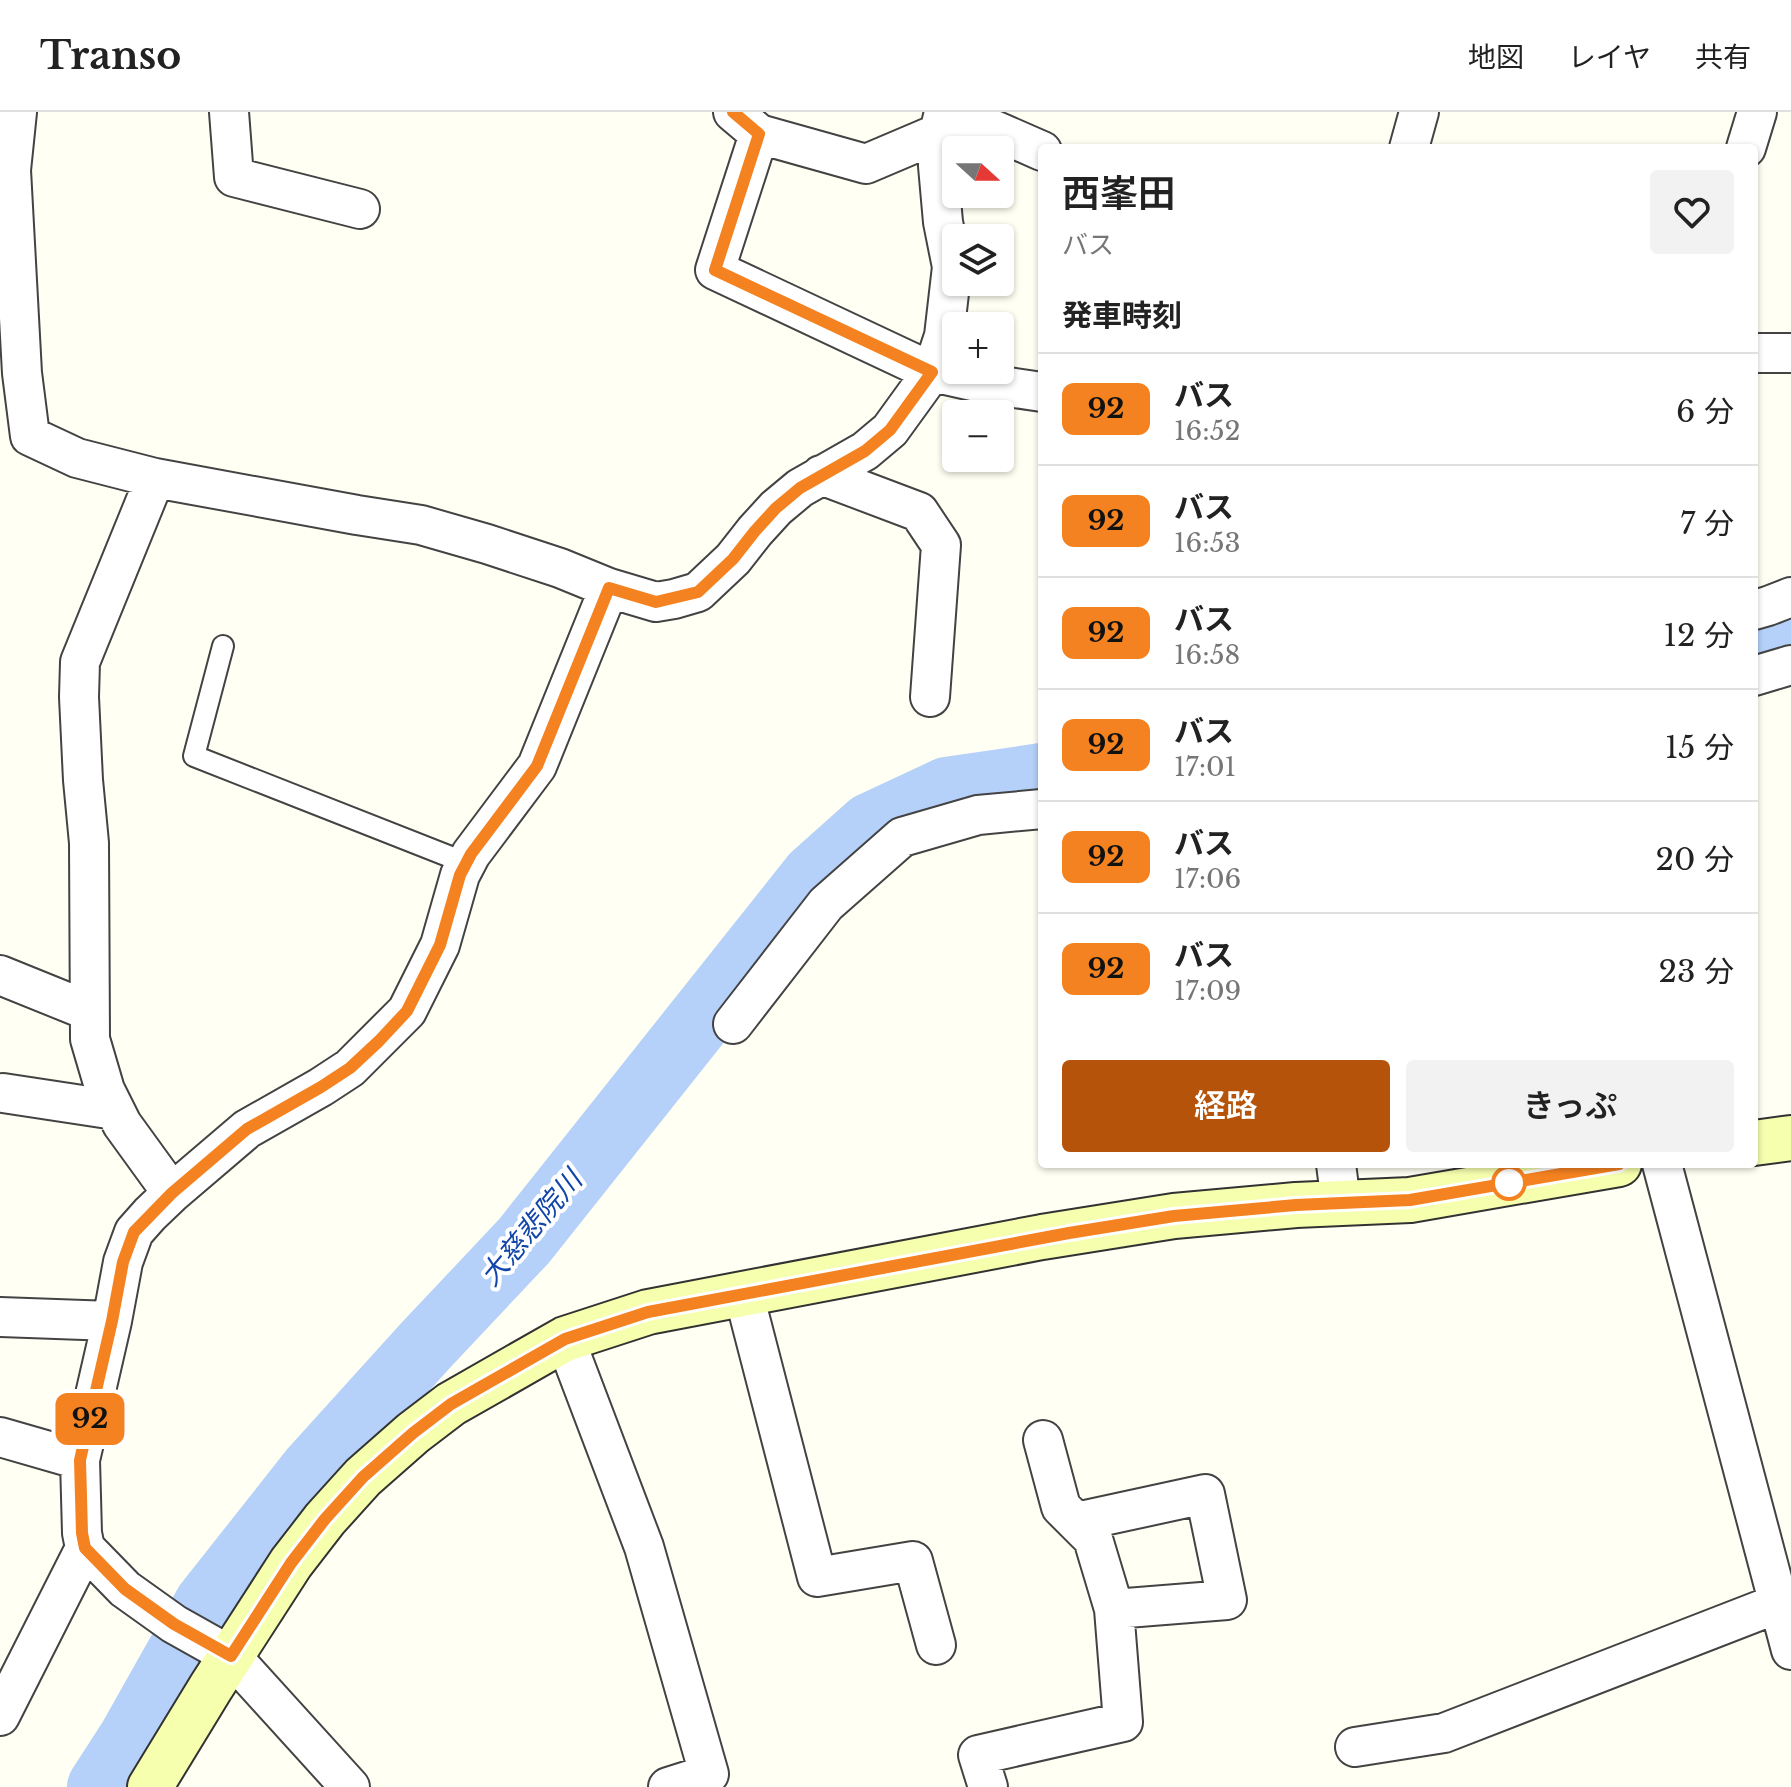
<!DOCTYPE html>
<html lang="ja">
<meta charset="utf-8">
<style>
:root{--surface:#fff;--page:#f2f2f2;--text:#222;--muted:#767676;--line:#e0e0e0;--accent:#b45309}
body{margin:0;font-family:"Libre Baskerville","Noto Sans JP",serif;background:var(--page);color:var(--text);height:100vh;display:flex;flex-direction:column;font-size:30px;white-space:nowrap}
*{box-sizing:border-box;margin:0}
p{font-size:26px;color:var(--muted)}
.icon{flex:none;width:44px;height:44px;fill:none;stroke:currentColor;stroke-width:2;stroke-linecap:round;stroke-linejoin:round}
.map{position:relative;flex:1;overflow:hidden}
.side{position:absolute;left:1038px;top:32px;width:720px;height:1024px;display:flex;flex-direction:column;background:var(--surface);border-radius:8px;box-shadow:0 2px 6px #0004}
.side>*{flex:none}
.badge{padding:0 16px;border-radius:12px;font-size:28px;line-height:52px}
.needle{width:52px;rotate:111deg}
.controls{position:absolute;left:942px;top:24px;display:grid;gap:16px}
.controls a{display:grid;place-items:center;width:72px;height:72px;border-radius:8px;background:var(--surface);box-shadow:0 2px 6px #0004;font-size:40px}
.map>.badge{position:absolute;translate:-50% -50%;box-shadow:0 0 0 4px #fff}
h2{padding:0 24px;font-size:30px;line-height:72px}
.round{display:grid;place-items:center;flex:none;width:84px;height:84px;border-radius:8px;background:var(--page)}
.headline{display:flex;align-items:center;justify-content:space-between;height:136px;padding:0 24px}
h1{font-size:38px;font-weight:600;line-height:60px}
.primary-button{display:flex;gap:16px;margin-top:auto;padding:16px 24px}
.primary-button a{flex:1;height:92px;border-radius:8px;background:var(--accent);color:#fff;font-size:32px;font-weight:600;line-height:92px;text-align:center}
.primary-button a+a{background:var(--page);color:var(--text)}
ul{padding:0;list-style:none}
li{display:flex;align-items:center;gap:24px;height:112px;padding:0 24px;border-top:2px solid var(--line)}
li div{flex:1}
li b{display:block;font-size:30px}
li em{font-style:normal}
li .badge{min-width:88px;font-weight:700;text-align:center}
header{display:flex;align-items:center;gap:48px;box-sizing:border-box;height:112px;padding:0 40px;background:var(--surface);border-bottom:2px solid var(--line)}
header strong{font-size:38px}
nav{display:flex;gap:44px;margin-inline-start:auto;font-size:28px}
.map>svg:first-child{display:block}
</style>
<header>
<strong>Transo</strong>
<nav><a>地図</a><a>レイヤ</a><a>共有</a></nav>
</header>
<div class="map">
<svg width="1791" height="1675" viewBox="0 0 1791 1675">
<rect width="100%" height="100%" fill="#fffff3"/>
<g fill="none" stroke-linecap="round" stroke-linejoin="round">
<!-- river -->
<path stroke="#b5d0f9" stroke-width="66" d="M1754 526 1791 513
M100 1675 131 1627 207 1492 312 1359 426 1233 524 1129 814 764 870 714 947 678 1042 664"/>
<defs>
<path id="lane" d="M223 534 194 644 466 751"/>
<path id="street" d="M17 0 11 58 22 261 30 324 77 346 155 366 357 403 421 413 487 432 560 456 609 476 656 490 674 487 698 480 733 447 755 419 776 396 800 376 865 339 890 318 932 260 944 224 952 155 943 110 938 54 939 21 944 0
M229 0 234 65 360 97
M733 0 759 22 866 52 939 21
M953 0 1042 39
M759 22 715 158 932 260 981 271 1042 280
M1409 36 1419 0
M1746 36 1757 0
M1754 241H1791
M821 363 919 400 941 433 930 585
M155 366 80 550 79 585 83 668 89 731 90 927 105 978 122 1012 172 1081
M1754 498 1768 494 1791 485
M1754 564 1791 553
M0 863 89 899
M733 912 826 792 902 725 978 703 1042 697
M3 981 115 998
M1336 1052 1341 1091
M1662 1052 1791 1538
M744 1183 817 1465 913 1449 936 1533
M0 1205 112 1209
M565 1227 644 1435 709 1662 668 1675
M0 1325 80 1348
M1076 1410 1205 1382 1227 1488 1114 1497
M0 1604 85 1436
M1355 1635 1444 1621 1779 1491
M350 1675 231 1544 174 1512 125 1477 85 1436 82 1421 80 1348 112 1209 123 1150 134 1120 150 1102 172 1081 247 1017 321 975 350 956 407 899 440 833 460 763 471 742 537 654 609 476
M988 1675 978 1643 1123 1610 1114 1497 1093 1427 1061 1395 1043 1328"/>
<path id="secondary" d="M1754 1031 1791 1026
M150 1675 211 1575 291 1451 325 1407 363 1365 413 1321 451 1292 565 1227 648 1200 1042 1125 1174 1104 1296 1093 1410 1088 1619 1052"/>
</defs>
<!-- lane casing -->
<use href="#lane" stroke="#434343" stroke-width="24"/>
<!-- street casing -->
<use href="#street" stroke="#434343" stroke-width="42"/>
<!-- secondary casing -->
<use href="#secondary" stroke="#323232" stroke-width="48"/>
<!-- lane -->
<use href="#lane" stroke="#fff" stroke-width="20"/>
<!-- street -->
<use href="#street" stroke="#fff" stroke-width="38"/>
<!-- secondary -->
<use href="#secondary" stroke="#f6ffae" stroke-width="44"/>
</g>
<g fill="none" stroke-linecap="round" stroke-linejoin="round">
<defs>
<path id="line" d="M733 0 759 22 715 158 932 260 890 318 865 339 800 376 776 396 755 419 733 447 698 480 656 490 609 476 537 654 471 742 460 763 440 833 407 899 379 929 350 956 321 975 247 1017 172 1081 134 1120 123 1150 112 1209 80 1348 82 1421 85 1436 125 1477 174 1512 231 1544 291 1451 325 1407 363 1365 413 1321 451 1292 565 1227 648 1200 1069 1121 1174 1104 1296 1093 1410 1088 1619 1052"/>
</defs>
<!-- line casing -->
<use href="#line" stroke="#fff" stroke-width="18"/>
<!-- line -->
<use href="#line" stroke="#f58220" stroke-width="12"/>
</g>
<!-- markers -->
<circle fill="#fff" stroke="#f58220" stroke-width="4" cx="1509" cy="1071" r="16"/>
<g text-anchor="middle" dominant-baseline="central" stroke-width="8" stroke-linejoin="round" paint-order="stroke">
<!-- water labels -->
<g font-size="28" font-style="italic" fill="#1245a9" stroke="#fff">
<text transform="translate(531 1116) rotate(-50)">大慈悲院川</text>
</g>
</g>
</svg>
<div class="controls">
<a><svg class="needle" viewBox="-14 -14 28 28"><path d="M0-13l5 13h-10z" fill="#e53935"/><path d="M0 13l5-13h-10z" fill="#767676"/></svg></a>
<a><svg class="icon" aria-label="layers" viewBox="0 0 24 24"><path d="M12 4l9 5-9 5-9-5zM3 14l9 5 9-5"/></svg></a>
<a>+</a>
<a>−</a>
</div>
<b class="badge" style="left:90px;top:1307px;background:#f58220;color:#111">92</b>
<section class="side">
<div class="headline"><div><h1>西峯田</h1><p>バス</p></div><a class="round"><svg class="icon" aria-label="heart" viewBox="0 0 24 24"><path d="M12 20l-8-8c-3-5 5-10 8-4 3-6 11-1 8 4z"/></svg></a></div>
<h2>発車時刻</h2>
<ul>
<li><span class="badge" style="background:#f58220;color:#111">92</span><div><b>バス</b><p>16:52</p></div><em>6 分</em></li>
<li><span class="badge" style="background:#f58220;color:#111">92</span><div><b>バス</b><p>16:53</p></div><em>7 分</em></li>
<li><span class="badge" style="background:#f58220;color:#111">92</span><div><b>バス</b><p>16:58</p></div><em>12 分</em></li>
<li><span class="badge" style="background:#f58220;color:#111">92</span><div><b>バス</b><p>17:01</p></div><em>15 分</em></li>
<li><span class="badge" style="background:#f58220;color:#111">92</span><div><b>バス</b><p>17:06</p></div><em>20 分</em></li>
<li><span class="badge" style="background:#f58220;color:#111">92</span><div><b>バス</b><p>17:09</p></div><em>23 分</em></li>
</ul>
<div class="primary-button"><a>経路</a><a>きっぷ</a></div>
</section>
</div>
